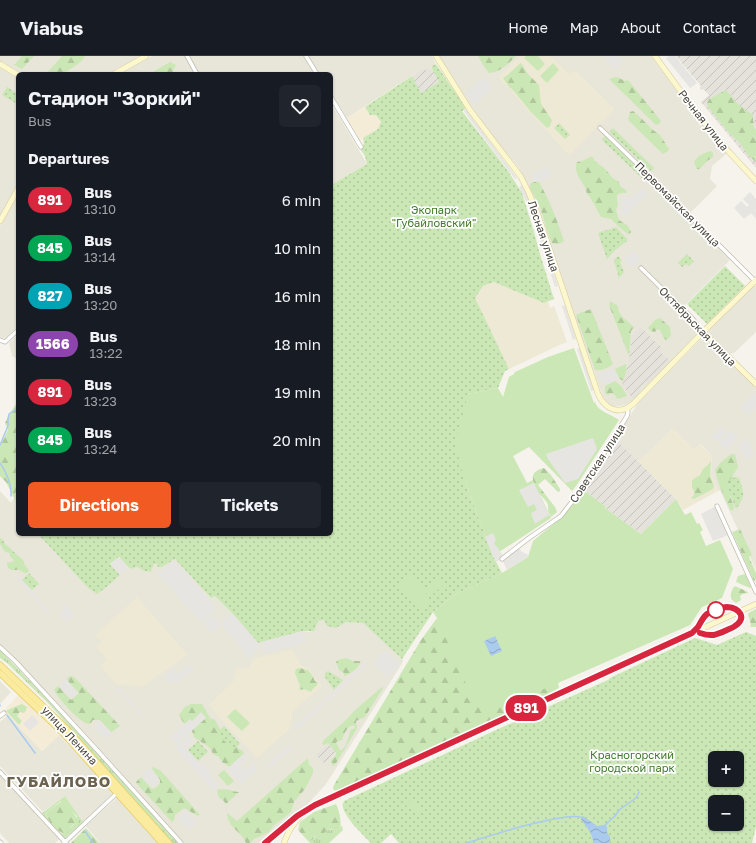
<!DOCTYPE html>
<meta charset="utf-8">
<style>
:root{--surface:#171b24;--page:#20242c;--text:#f1f3f6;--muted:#9ea1a6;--line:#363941;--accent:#f25a24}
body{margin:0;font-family:"Golos Text",sans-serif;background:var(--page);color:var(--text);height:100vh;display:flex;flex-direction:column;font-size:15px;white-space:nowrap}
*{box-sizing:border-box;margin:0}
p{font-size:13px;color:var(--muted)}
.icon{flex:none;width:22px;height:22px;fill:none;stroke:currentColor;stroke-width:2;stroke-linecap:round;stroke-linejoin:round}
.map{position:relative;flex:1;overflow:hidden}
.panel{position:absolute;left:16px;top:16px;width:317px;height:464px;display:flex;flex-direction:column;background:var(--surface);border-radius:6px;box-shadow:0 1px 3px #0004}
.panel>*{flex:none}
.badge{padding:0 8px;border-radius:13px;font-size:14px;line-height:26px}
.buttons{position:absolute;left:708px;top:695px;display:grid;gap:8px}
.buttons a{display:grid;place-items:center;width:36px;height:36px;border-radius:6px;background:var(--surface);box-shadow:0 1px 3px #0004;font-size:20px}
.map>.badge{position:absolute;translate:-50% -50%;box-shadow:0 0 0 2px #fff}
h2{padding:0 12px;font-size:15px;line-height:36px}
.round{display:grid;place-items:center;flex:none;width:42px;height:42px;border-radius:6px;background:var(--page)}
.headline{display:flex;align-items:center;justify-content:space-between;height:68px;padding:0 12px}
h1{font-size:19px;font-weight:700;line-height:30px}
.button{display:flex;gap:8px;margin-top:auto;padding:8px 12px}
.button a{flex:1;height:46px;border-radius:6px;background:var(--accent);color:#fff;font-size:16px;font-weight:700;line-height:46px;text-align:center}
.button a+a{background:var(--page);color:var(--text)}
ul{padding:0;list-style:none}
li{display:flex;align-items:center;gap:12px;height:48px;padding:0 12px}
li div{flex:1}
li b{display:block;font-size:15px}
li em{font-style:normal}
li .badge{min-width:44px;font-weight:700;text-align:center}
header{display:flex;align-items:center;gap:24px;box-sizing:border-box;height:56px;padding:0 20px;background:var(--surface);border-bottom:1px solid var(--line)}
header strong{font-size:19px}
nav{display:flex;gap:22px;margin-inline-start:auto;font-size:14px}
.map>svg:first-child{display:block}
</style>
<header>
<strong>Viabus</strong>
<nav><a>Home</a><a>Map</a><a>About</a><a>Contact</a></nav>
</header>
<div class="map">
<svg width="756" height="787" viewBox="0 0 756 787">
<defs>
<pattern id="industrial-furrows" width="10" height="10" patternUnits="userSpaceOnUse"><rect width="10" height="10" fill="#e5e2dc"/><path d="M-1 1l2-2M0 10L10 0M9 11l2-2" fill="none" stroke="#c6c3be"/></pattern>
<pattern id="grass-tufts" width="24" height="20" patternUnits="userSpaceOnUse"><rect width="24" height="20" fill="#cbe7b5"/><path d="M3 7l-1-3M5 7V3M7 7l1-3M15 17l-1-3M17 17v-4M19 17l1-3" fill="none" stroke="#b0c79c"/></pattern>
<pattern id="forest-firs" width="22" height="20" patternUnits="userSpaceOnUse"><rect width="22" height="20" fill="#cbe7b5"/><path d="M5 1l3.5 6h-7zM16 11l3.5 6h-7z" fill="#b0c79c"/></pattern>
<pattern id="park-dots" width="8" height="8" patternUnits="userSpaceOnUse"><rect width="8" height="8" fill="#cbe7b5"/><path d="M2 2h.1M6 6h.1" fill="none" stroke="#b0c79c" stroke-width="1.8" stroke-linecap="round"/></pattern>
<pattern id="water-waves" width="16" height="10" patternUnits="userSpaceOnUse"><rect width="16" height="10" fill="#aacbee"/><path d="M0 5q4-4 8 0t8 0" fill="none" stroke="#8ca6c2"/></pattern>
</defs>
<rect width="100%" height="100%" fill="#f5f3eb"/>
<!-- residential -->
<path fill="#e8e5d9" d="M0 0H138L134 4 109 18H20L0 6Z
M152 0H432L436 8 432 10V13L430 15 422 13 347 62 331 36V18H119Z
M439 0H651L699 65 714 85 726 98 712 110 710 123 717 130 687 160 730 204 679 255 700 276 632 346 628 348 621 350H613L608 347 603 341 569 244 541 157 535 143 518 111 484 69 471 50Z
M0 11 18 22V129L0 161Z
M331 47 367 108 331 129Z
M18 139V270L5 282H3L0 281V170Z
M754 229 756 231V276L734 297 728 298 709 278V275Z
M18 278V303L12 300 9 287Z
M703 282 705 283 756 332V514L720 434 718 435 711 419 712 400 701 388 694 394 673 373 650 396 638 405 614 384 639 346 701 283Z
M0 435 11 447 14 442 18 448 17 454 18 456V478H38L88 532 97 538 108 530 128 511 131 513 137 511 144 515 151 516 154 508H157L162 511 175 503 211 542 215 540 232 557 258 587 303 575 310 576 318 565 324 564 336 572 346 566 363 567 402 603 403 605 401 609 335 714 326 728 306 750 259 787H184L100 693 46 635 0 588Z
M0 625 11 636 0 648Z
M8 659 42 695 59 679 113 737 83 766 65 740 43 756 0 710V666Z
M0 720 33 755 34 754V757L59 783 55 787H9L0 777Z
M117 742 157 787H100L86 770Z"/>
<!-- commercial -->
<path fill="#f5ecd7" d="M365 51 370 59H376L381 66 378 73 360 84 347 62Z
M19 638 24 644 59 679 42 695 4 655Z"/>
<!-- industrial -->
<path fill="url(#industrial-furrows)" d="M676 0H756V112L701 46 709 39 703 33 701 34 700 33V31L701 30Z
M422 13H425L427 14 429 13 430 14 432 13 439 26 421 38 412 20Z
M640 271 663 293 661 296 670 305 648 328 645 327 639 333 640 334 639 338 633 343 622 329 629 305 632 279Z
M618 386 638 405 676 443 641 478 605 452 606 451 585 435Z
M328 688 335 696 324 707 316 699Z"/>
<!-- education -->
<path fill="#ede9d5" d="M520 0H551L569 18 572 15 573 16 575 14 615 53 600 68 599 66 596 69 597 71 569 100 498 21Z
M494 226 544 247 548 246 550 252 554 250 567 286 557 290 509 313 474 242 483 230Z
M673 373 694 394 700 388 712 400 711 419 718 435 683 454 676 443 638 405 650 396Z
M137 541 187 598 172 610 144 630 117 629 100 610 107 603 96 591 102 586 95 579Z
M292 593 301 609 308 612 322 630 293 655 290 673 257 702 208 649 233 626 237 612H249L253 603Z"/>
<!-- grass -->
<path fill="url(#grass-tufts)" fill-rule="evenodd" d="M0 594 43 639 129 732 178 787H173L67 668 48 647 6 606 0 602Z
M65 740 83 766 64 783 41 758ZM61 745 64 747 77 760 76 767 62 778C56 772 48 765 46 757Z
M341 770H342L343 774 329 787H310L309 786C312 784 313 782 316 780 320 777 324 776 327 773L331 774 340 773Z"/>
<!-- forest -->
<path fill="url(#forest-firs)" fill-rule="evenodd" d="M22 0H34L22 13 14 9Z
M62 0H85C83 6 68 15 62 18 58 19 51 18 46 18Z
M478 0H516C508 8 501 16 489 17L485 12Z
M170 6 176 9 173 15 174 18H149Z
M521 7 528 18 539 29 541 48 552 64 550 70 547 72 531 56 512 33 509 31 503 22C510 18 515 11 521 7Z
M617 21 625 25 628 24 661 65 659 68 656 69 609 23 612 22Z
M726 34 738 48 753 59V69L756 74V106L747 98 740 87 730 78 708 51 707 47 709 43Z
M633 55 641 62 653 74 660 79 669 93 667 96 663 98 628 64 630 56Z
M711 95 713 97V101L707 105 700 113H697L694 106C696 101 705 96 711 95Z
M592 100C597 110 600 107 606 114 610 118 612 123 618 125L621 131 626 134 627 137H621L617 139V145L618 149 616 154 619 164 628 170 631 176 629 179 619 171 611 163 601 161 590 141 587 138C586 127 572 119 577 106L582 105Z
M534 126H539C550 145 557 164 564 185 560 188 557 189 552 187L548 178 540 151 530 132V128Z
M610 246H612L618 250C617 259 628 265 634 271L631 275 629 300 609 249Z
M591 253 613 308C608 312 601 315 595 314L576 259 580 257Z
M660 262 670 271 671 279 668 283 666 284 663 281 660 274 657 273 655 276 651 275 648 272 655 264Z
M626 308C627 312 625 322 623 325L619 322 615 313Z
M615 325 622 331 627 340 617 343 615 339 612 337 607 339 605 337V330Z
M18 345V456L17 454V448L6 426 0 420V390L8 374 5 367 10 357Z
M732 398H735L738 411 733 419V430L730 440 734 451 733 454 731 455C724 441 718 428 715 414 719 408 726 401 732 398Z
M711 406 710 419 714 430 713 433 694 443 691 442 694 439V435L692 432V424L700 419 703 413Z
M544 412 551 419 560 433V435L558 436 545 423 538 429 555 451 557 456 551 461C550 458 548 456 548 452 548 451 548 450 548 449 547 445 541 440 538 436 532 425 528 416 544 412Z
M740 473 752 499 749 501 756 517V524L754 525 732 476Z
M0 482 3 484 4 487 10 492 16 498 23 504 25 509 29 515 27 517C23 517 22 515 19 514 14 513 13 516 8 512L7 507 12 506 14 504 10 500V497C2 496 4 493 0 488Z
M745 518 751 531 750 532 736 526 738 520Z
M735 530 748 536V537L743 538 740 540 741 544 736 547C729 542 730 539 733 532Z
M756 553V571H751L750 570 751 569 748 558 750 556Z
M437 562 544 622 558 627 559 632 529 648 340 733 336 735 334 734 333 732 334 729 421 584Z
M346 602 353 605H361C359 612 351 618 344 620V617L339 614 336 606 338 604Z
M299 612 308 614 314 622V624L318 627C317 631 312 632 311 636L304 633 299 634 300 629C298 626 297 621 295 617L296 613Z
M70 620 74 621 79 626 120 670 113 675 111 676 100 664H93L90 668C80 668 59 643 54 634L58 630 71 644 79 637 66 623Z
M382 631 383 632 365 661 356 665C356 669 358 671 356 674L335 709 333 710 331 706V704L336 699V697L328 687 324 689 322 688 324 684 348 662 354 655ZM353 669 355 671 354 673H351L346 689 342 694H340L336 686 342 684C344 678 346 672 353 669Z
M22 648 27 651C26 654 26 655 24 657L20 656 17 660 22 665 19 669 6 655C9 653 19 649 22 648Z
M191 648H202L210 662 215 664 221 675 229 680 238 692 243 695C246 702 236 707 231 712L222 706 219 701 213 698 210 692 194 681 191 672 183 666 179 659 185 651Z
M308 702 309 709 313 712V717L305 733 294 746 291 756 273 770 269 776 254 783 250 787H246C241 774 228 773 227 757L237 765Z
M153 711 161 715 200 759 198 760 184 752 175 759 174 764 172 766 137 728 136 726 141 721 151 732 153 733C168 726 155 720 152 712Z
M219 733C223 734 227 733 230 734 234 735 235 736 239 736L226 748 223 744 219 742 217 735Z
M62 745C69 750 75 758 79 766 74 768 69 770 68 776L65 778C57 776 48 765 46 757Z
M336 748C339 754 342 766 340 773L335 774 327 773 322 780H315L312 784 309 786 298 774 300 766 314 756Z
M86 772 99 787H71Z"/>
<!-- park -->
<path fill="url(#park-dots)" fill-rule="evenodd" d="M436 8 466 52 462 55 508 115 522 137 534 176 539 195 554 243 544 247 494 226 483 230 475 242 509 313 505 315 498 332 468 338 465 426 493 500 502 517 456 538 433 556 402 603 363 567 346 566 336 572 327 570 324 564 318 565 314 575H303L258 587 232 557 215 540 211 542 175 503 162 511H158L157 508H154L151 516 144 515 137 511 131 513 129 512 119 501 110 508 120 519 108 530 97 538 88 532 38 478H331V129L367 108 365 100 361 94 364 87 363 82 378 73 381 66 376 59H370L365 51 412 20 421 37 439 26 432 13V10Z
M7 31 18 38V45L17 48 2 39Z
M559 67 570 79 565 83 554 72Z
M613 72 654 112 651 115 609 76Z
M605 80 646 120 643 123 602 84Z
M616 171 628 184 614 195 607 203 598 177Z
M687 198 694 205 689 210 686 208 682 211 678 207Z
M618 200 622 204 620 206 624 216 619 222 614 204Z
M725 210 745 230 707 268 687 248Z
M736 421 739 422C744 437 746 439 736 453L728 433 730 423Z
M29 517 39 528 32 534 22 524Z
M746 576 756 580V771L752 787H399L391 778 381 787H371C363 779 345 762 343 751 342 748 343 748 344 745L496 674 608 624 610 622 695 582 717 589ZM715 702H737V724H715ZM715 746H737V768H715Z
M328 615 343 624 334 634 325 621V617Z
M224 670 240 688 233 694 217 677Z
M198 685 208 696 198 705 188 694Z"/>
<!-- garden -->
<path fill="#cbe7b5" d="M526 0H538L545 8 538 15 524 2Z
M553 7 559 14 547 27 540 20Z
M574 292 594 347 595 346C598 356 611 358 619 364L576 430 572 435 529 391 513 400 527 427 533 424 551 462 493 500 465 426 455 387 468 338 498 332 503 341 509 321 514 318 515 316 548 301Z
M585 435 606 451 605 452 641 478 676 443 685 459 691 456 697 468 699 467 703 474 700 476 706 490 720 484 733 513 722 542 702 551 690 569 558 627 484 658 474 646 437 562 433 556 456 538 502 517 528 501 533 485 563 460Z
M408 519H411L414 521 429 541V547C426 552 421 554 416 551L401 531V525L405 521Z
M439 523 444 529 432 539 427 533Z
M235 653 250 667 242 675 227 661Z
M224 714 234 725 228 730 218 719Z
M411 744 422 753 418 759 406 750Z"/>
<!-- parking -->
<path fill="#e7e5e2" d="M603 0H618L623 7 614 14Z
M669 0H675L697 27 690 32 666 2Z
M484 21 493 32 474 48 465 37Z
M466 53 476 67 517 122 515 123 474 69 463 54Z
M548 111 552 120 542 124 534 125 532 118Z
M522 129 531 148 558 230 555 231 528 149 519 131Z
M642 132 648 138 625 161 619 155 623 151 619 145 626 139 631 143Z
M750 136 756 143V163L751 157 744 163 734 152 741 145 747 151 749 149 743 143Z
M633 195 641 203 633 212 624 203Z
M565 249 576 283 573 284 562 250Z
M580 292 594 334 591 335 577 293Z
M614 312 618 323 603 329 599 318Z
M755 337 756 339V351L748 359 740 351Z
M721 371 727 376 717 386 712 381Z
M731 375 738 382 726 394 719 387Z
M593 382 597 393 578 423 565 427 548 403 546 398Z
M747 383 755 399 746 404 738 388Z
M534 427 549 459 535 468 531 457 537 454 534 448 528 451 519 434Z
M718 449 731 478 713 485 701 458Z
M493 477 496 484 494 487 504 501 518 491 522 496 529 499 528 501 507 514 502 503 496 506 493 500 485 481Z
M119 501 128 511 120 519 110 508Z
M174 504 217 552 201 566 158 518Z
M18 520 50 556 48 558 16 522Z
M63 546 74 559 66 566 59 558 65 553 61 548Z
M232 557 261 590 248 602 242 595 243 594 221 568 211 577 203 567 213 559 220 567Z
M303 575 306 586 265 597 262 586Z
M386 595 399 608 398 611 387 621 374 606Z
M365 607 368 609 297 673 295 670Z
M190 609 194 613 177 627H170L164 620 173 613 178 618Z
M66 623 78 637 71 643 59 630Z
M118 631 143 659 141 661 115 632Z
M201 656 206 662 177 688 170 681 190 663 192 665Z
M32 659 39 666 30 675 23 668Z
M100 665 112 677 105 683 94 671Z
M189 680 193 685 185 692 201 709 203 707 210 714 207 717 217 727 218 731 214 735 175 692Z
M290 689 293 692 270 712 267 709Z
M243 698 248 702 240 710 244 715 252 707 258 713 241 728 227 713Z
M149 712 160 724 152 731 141 720Z
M186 754 197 766 189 774 178 762Z"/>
<!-- water -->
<path fill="url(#water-waves)" d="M495 580 502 595 491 600 484 585Z
M583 760 597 770 605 769 607 771V776L610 781V787H594L590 776 581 763 582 761Z"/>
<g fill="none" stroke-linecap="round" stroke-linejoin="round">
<!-- stream -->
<path stroke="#aacbee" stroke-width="1.5" d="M0 389 8 370V363L9 358 18 352
M0 407C6 415 12 430 11 440
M0 649V650
M7 659 35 697
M604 771 607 767 615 760 619 754 636 742 639 736
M85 775 93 787
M467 787C485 781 569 754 583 762"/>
<defs>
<path id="street" d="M187 0 197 18
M306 0 317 18
M331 41 361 91
M600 72 653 123 755 225
M641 212 692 262 703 276
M0 284 5 286 18 274
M717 450 756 536
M502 503 529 482 561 460 564 456 582 433 627 360 628 356 627 352
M0 591 16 606 97 694 181 787
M0 660 4 657
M0 716 66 787
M0 786 1 787
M64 787 117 737"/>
<path id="secondary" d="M436 0 470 54 521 121 529 137 538 159 598 338C605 353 619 360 633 348L703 276 756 224
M655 0 701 63 729 96 756 125
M0 8 18 19
M114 18 146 0
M0 165 18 133
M703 276 756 328
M265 787 299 759
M284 787C289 772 301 756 315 749L756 548"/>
<path id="primary" d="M0 609 47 654 66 672 169 787
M0 617 62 676 162 787"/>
</defs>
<!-- street casing -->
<use href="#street" stroke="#c0bcad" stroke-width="5"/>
<!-- secondary casing -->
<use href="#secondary" stroke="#d3ca9c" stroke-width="6"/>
<!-- primary casing -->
<use href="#primary" stroke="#e0cb6d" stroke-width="7"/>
<!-- street -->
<use href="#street" stroke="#fff" stroke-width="3.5"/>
<!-- secondary -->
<use href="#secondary" stroke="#fdf7cd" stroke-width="5"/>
<!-- primary -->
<use href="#primary" stroke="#fbeb9e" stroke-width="5.5"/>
</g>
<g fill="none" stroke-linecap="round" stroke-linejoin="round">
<defs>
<path id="line" d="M265 787 297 760 315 749 692 577C694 575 696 573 698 571 701 566 703 561 707 558 712 555 721 551 727 551 740 552 747 562 735 570 733 572 729 573 727 574 716 579 712 581 700 577"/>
</defs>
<!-- line casing -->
<use href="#line" stroke="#fff" stroke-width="9"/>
<!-- line -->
<use href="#line" stroke="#d7263d" stroke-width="6"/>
</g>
<!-- markers -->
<circle fill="#fff" stroke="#d7263d" stroke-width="2" cx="716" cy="554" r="8"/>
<g text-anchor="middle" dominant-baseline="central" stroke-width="3.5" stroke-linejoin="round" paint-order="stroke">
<!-- street labels -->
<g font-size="11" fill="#494439" stroke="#fff">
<text transform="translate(704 64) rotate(52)">Речная улица</text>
<text transform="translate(678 148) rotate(45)">Первомайская улица</text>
<text transform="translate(544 180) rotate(71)">Лесная улица</text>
<text transform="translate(698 270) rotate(46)">Октябрьская улица</text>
<text transform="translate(597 407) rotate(-57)">Советская улица</text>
<text transform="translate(70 679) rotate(47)">улица Ленина</text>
</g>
<!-- park labels -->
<g font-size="11" fill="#417a2d" stroke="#fff">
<text x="434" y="153">Экопарк<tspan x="434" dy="13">"Губайловский"</tspan></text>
<text x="632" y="698">Красногорский<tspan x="632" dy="13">городской парк</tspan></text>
</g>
<!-- district labels -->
<g font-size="15" font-weight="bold" letter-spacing="1" fill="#6b6350" stroke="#fff">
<text x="59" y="725">ГУБАЙЛОВО</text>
</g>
</g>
</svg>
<div class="buttons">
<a>+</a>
<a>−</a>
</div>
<b class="badge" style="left:526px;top:652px;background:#d7263d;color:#fff">891</b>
<section class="panel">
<div class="headline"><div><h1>Стадион &quot;Зоркий&quot;</h1><p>Bus</p></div><a class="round"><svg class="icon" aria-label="heart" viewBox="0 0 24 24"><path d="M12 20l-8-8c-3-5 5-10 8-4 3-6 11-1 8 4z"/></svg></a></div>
<h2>Departures</h2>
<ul>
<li><span class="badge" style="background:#d7263d;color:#fff">891</span><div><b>Bus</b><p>13:10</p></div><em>6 min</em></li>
<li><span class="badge" style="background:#00a651;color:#fff">845</span><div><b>Bus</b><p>13:14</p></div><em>10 min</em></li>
<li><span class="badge" style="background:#00a3b4;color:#fff">827</span><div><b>Bus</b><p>13:20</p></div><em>16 min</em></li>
<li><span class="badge" style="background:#8e44ad;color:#fff">1566</span><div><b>Bus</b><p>13:22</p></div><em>18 min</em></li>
<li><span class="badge" style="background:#d7263d;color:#fff">891</span><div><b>Bus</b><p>13:23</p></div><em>19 min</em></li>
<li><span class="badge" style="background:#00a651;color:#fff">845</span><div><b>Bus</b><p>13:24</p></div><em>20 min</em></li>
</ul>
<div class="button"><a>Directions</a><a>Tickets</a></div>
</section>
</div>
